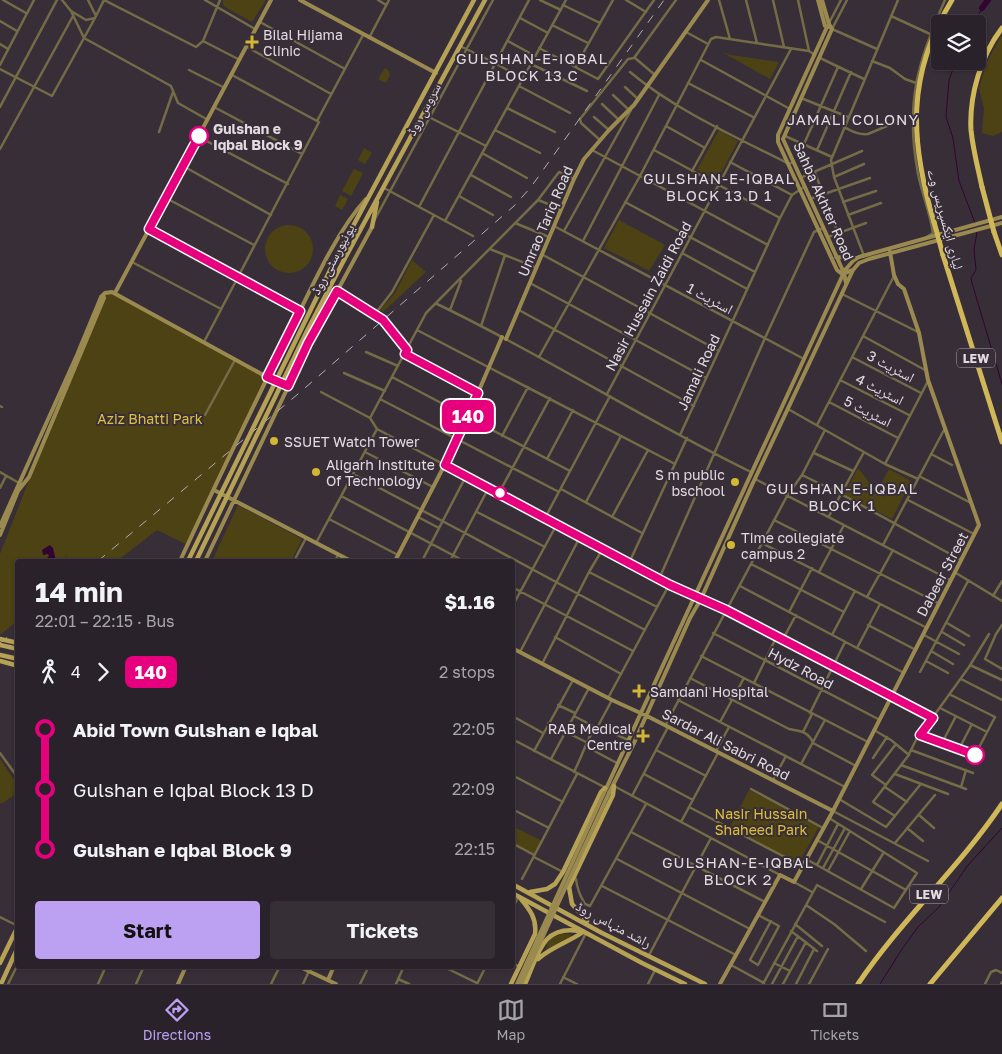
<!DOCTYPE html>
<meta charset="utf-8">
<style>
:root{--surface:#2a222a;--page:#362f36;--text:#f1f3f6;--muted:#a5a4a8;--line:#463f47;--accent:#bca0f2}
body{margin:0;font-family:"Golos Text","Noto Naskh Arabic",sans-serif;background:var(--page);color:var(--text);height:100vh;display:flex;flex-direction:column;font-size:19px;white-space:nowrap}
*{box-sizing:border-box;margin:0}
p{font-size:16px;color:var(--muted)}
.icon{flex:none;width:28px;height:28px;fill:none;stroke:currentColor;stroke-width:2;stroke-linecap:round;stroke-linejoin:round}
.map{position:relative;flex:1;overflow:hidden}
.side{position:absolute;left:15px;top:559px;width:500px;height:410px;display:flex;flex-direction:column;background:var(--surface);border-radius:5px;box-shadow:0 1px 4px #0004,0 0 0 1px var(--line)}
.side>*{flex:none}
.badge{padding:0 10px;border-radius:8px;font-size:18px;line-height:32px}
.fabs{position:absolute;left:931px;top:15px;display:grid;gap:10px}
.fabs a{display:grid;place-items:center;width:55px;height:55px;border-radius:5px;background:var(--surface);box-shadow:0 1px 4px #0004,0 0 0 1px var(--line);font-size:25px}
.map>.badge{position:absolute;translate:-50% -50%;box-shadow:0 0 0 2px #fff}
.legs{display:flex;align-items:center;gap:8px;height:55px;padding:0 20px;font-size:16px}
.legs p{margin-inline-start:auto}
.headline{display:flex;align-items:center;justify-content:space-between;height:85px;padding:0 20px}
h1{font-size:28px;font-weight:700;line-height:38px}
.primary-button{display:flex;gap:10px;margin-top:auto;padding:10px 20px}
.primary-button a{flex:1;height:58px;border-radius:5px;background:var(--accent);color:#111;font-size:20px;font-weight:700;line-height:58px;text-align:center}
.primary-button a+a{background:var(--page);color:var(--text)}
ul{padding:0 20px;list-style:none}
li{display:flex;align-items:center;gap:18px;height:60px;font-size:19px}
li i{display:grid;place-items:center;width:8px;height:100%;margin:0 6px;background:currentColor}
li i::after{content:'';width:12px;height:12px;margin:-6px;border:4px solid;border-radius:50%;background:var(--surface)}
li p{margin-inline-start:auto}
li:first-child i{background:linear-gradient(#0000 50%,currentColor 0)}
li:last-child i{background:linear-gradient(currentColor 50%,#0000 0)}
.dock{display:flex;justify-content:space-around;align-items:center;height:70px;border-top:1px solid var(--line);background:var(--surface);font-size:14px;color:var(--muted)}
.dock a{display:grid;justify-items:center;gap:2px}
.dock .active{color:var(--accent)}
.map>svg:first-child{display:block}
</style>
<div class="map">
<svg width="1002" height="984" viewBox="0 0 1002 984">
<rect width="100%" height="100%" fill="#382e38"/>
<!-- green -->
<path fill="#4d4214" d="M223 0H266L252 22 225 7 223 5Z
M1002 34V132L993 136 982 133 984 108 979 89 986 64Z
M722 52 731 55 779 62 770 79Z
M385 68 388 70 390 75 386 83 378 79Z
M719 130 738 141 717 181 697 170Z
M364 148 372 153 365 164 358 160Z
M354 169 363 173 351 196 342 191Z
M340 195 348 199 342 210 335 206Z
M619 220 665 245 649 271 604 248Z
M265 249a24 24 0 1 1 48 0a24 24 0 1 1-48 0Z
M412 260 426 272 383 312 380 310 395 293Z
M105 293H114L267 377 188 545 157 530 117 561H70L65 555 68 561H18L17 621 0 635V554L101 297Z
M858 468 877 492 889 469 911 481 892 519 844 495Z
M238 505 302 539 291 561H212Z
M0 759 17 784V793L1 804 0 802Z
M749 790 819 827 798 864 729 829Z
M512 826 542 841 534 855 513 843Z
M562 933 570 934 572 938 546 950C546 941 554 936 562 933Z"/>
<!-- water -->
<path fill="#310432" d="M50 545 53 548 56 561H47V558L49 556 48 554 43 555 42 550Z"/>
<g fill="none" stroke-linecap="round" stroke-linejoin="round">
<!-- stream -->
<path stroke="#310432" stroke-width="1" d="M974 24 982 8
M956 61 949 80 946 117 953 138 959 181 975 223
M977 232 974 250 976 270 971 278 972 283 1002 384
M880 984 902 949 918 927 939 907 968 865 1002 828"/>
<!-- river -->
<path stroke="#310432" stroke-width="6" d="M982 8 988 0"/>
<!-- street -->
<path stroke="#746b47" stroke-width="2.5" d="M3 0 26 13
M62 0 71 11 86 20 95 18 104 0
M88 0 96 16
M104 0 196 47 203 41 240 60
M205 0 255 29
M378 0 386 5
M540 0 561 10
M626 0 646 12
M719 0 730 39
M746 0 757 43
M773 0 784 47
M798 0 809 51
M847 0 832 29 877 49
M563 5 600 23
M71 11 84 38 171 86 178 103 208 120
M891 16 930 34
M520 18 548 33
M0 21 17 31
M260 22 345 69
M829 23 841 0
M552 25 588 43
M686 32 708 44
M369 38 389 0
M203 41 220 0
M508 41 535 56
M0 44 8 49
M460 46 495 63 523 79
M247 47 331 94
M539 48 598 79 654 0
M635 58 655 75
M820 58 864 79
M701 60 790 109
M872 61 890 68 905 79 916 83
M531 64 587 91
M0 65 34 0
M576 66 613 0
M0 69 52 96 95 18
M189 70 225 88
M630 72C675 110 736 137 789 164L793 162
M232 75 317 121
M688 83 753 117
M519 86 570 113
M625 87 638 99
M613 95 629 110
M801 98 848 117
M602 104 619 120
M0 107 57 0
M214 107 302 154
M507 108 555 132
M423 114 486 146
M594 117 609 130
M793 118 812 127
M666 126 705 148
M844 127C852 131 858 135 868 134L913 115
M495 130 540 153
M159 132 173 92
M785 136 832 157
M199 137 288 184
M600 140 581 123 580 119 628 59 634 58 676 0
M804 144 838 67
M0 149 73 16
M592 150 768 245
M654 150 780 218
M817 150 851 72
M482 153 527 178
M730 162 792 195
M183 166 271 215
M692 171 717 126
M815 173 838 233
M471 175 511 197
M834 177 864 164
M800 178 862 151
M384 188 473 236
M459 196 493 215
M166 198 254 245
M810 199 870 178
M538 200 561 209
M625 202 755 272
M843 202 876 191
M419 207 529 0
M848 215 881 203
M374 221 493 0
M445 221 566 0
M515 223 549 237
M554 226 804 359
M149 229 299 311
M564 231 631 110
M828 237 866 223
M925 238 933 233C930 213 922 194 918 174 905 105 917 62 945 0
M583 241 659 95
M490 249 537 268
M682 253 747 289
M543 255 719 351
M864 256 834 177 831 160 898 0
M132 262 221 309
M530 283 706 378
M337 291 383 321 407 350
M842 294 918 332
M437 304C544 355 644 420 751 472
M450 310 461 281
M519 310 694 406
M375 314 392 292 434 215
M481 326 505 255
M417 330 675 464
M863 336 925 370
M204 342 319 122 317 121 363 35
M366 352 398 366
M405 353 478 393
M539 357 640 176 711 39 716 37 809 51 815 55
M852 357 921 393
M344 373 385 391
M392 377 570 471
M840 380 909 415
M321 392 370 418 377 429 445 465
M607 394 791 49
M380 399 559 492
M829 402 898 438
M0 406 2 407
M788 409 885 464 918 479
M205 415 235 360
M370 418 426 313 538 200 559 172 574 179
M817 425 894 276
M680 435 780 218 792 195 804 187
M502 436 528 387
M365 452 433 487
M814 453 853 471
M931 454 952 465
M547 459 573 410
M885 464 928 381
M0 472 19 483
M353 474 465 533 645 630
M802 475 841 494 961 560
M919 476 971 503
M755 479 950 580
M0 488 6 476
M561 489 642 533
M499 493 550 398
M341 496 464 561
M908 500 974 534
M586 502 621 436
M477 512 545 547
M829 516 864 452
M418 517 439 528
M612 517 648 450
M545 518 610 396
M329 519 398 555
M774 520 938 603
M316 543 377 429
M762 543 927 628
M883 545 945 428
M294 561 306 538
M335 561 338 555
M422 561 466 476
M450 561 488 489
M629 563 687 438
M751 564 844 612
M589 572 657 607
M819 572 844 525
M956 573 1002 601
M659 579 765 338 814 232 823 228
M740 586 904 673
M512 587 633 651
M993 596 1002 581
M867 597 893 550
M512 607 557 524
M789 612 812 568
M947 623 969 636
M868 625 916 650
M1002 625 996 634 985 659 1002 669
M942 632 964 645
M713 633 880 720
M832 635 855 591
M924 635 959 654
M555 637 621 674
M783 639 796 615
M857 648 880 604
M931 651 953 664
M520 652 580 537
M701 656 868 742
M926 661 948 673
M542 664 589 572 602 550
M970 665 1002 680
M920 672 968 581
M690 678 789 729C799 731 809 731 813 743L856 766
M961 679 1002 700
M754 683 777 636
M951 695 995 717 975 755
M892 696 933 718
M608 698 669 585
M678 700 845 787
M558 705 575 713
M940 708 987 732
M810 713 845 642
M574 716 595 727
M514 717 543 733
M720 722 744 678
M548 723 586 742
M598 726 628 740
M665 726 787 496 802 475 825 430
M874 730 891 740 909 755
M803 732 812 714
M920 735 969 667 989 634
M512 739 604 787
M942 743 956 716
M587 747 617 763
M959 749 972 724
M656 750 706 776
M911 750 973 773
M534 751 573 680
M716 751 729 727
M0 753 18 778
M873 758 887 737
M551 759 589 688
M801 764 825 720
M901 765 966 789
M574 772C582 756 586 742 595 727L598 726 612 700
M644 774 693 800
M895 774 948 794
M512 775 563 802
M773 780 786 756
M886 785 872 775 896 744
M614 786 780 875
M885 787 907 802
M961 787 966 770
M751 789 823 828
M632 796 668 727
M839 799 886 827 920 785
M689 807 802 866
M512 809 549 828
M833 811 928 861
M919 815 934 828
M895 816 873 802 908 756 917 738 920 735 983 758
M681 822 718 753
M907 828 923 841
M631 832 765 902
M817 840 906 890
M512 843 534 855
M895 843 935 795
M534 857 563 872
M617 859 750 929
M806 859 894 908 917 873 829 818
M817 865 838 824
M823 868 845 828
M828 871 850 831
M573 876 576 879C577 889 580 896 585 904L590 906 646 804
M522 879 577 774
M794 882 812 892
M602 886 736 955
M861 889 884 852
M806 905 834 924 866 951
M512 909 519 896
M758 915 779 926 758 965 750 960 771 921
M0 917 18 926
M795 924 822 946
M791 931 817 951
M649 955 711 838
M774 963 790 971
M512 964 519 966
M731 965 764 983
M442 966 477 983
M563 977 577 984
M398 979 409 984
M8 984 18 964
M98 984 106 966
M136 984 144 966
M271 984 280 966
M303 984 309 971
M360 984 369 966
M396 984 404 966
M477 984 486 966
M560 984 586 933
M648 984 655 970
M763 984 817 885 885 922
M772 984 798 936
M783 984 806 942
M796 984 814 949
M809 984 828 949
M985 984 991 972 996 970 1002 973
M1001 984 1002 982"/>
<!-- secondary -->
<path stroke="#9a8a50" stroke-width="4" d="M300 0 436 73
M818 0 825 26 828 27
M822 0 829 24 832 29
M827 27 778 135V142L837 270 842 274 853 270
M832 29 783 139 844 273 846 283
M836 257 856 258
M115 293 271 0
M506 339 574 179 584 159 609 130 634 105 708 0
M445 465 669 585 726 610 892 696
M214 490 351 561
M0 526 77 355 101 297 105 293 112 292 267 377 288 386
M0 535 18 491 29 477 104 298 103 295
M180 561C216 483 254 405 292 327 312 287 336 232 366 199
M205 561 309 343 372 227
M395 561 458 439 502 337
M512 648 612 700 647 716 833 811
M605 791 845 270 854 260 859 257 1002 217
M609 793 634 743 690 618 701 599 752 485 853 270 859 263 869 259 1002 223
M298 966 336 984
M328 980 334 966
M178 984 186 966
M720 984 780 875 794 882 833 811 979 525 928 380 919 333 904 289 898 284 894 275 890 252"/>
<!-- primary -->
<path stroke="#b6a255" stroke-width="4.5" d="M372 227 377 202
M336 258 474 0
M344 260 485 0
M512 884 602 933 705 984
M530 892 547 889 555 884 563 872 601 792 605 788
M512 893 642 963 685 984
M587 921 572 904 569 887 613 795 614 786
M538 959C551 947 569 942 583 932
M0 963 18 926
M1 984 18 947
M511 984 535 934C537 919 530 910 521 899
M525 984C538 956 541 925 579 931"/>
<!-- highway -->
<path stroke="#d0b859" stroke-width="5" d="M982 187C978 168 973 150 971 130 969 96 981 55 1002 28
M934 222C910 141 906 75 952 0
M994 232 1002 255
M943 255 1002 442
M858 984C901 920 959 868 1002 804
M930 984 1002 898"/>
<!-- rail -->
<path stroke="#b3abb3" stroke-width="1" stroke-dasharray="9 9" stroke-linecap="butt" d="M98 561 298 394 514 206 531 187 664 0
M0 643 18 629"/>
<!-- secondary-bridge -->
<path stroke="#9a8a50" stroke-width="4" d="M517 984 604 793
M521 984 609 793"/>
<!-- primary-bridge -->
<path stroke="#b6a255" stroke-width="4.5" d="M188 561 336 258
M196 561 307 331 344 260
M0 639 18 643
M0 645 18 649
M0 655 18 659
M0 661 15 665"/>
<!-- highway-bridge -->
<path stroke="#d0b859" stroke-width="5" d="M982 187 994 232
M934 222 943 255"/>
</g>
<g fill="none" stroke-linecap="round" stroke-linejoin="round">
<defs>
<path id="line-1" d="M199 136 149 229 300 311 267 377 288 386 308 343 337 291 383 320 407 350 405 354 478 393 445 465 670 585 726 610 933 718 920 735 975 755"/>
</defs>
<!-- line-1 casing -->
<use href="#line-1" stroke="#fff" stroke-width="11"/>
<!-- line-1 -->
<use href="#line-1" stroke="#e6007e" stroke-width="8"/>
</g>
<!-- markers -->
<g fill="#d4b635" stroke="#382e38" stroke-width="2">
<path d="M249.5 34.5h5v5h5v5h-5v5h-5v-5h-5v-5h5z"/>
<circle cx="274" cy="441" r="5"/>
<circle cx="316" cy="472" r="5"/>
<circle cx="735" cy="482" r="5"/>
<circle cx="731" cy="545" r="5"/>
<path d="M636.5 683.5h5v5h5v5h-5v5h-5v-5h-5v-5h5z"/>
<path d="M640.5 728.5h5v5h5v5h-5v5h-5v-5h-5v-5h5z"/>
</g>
<g fill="#fff" stroke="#e6007e" stroke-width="2.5">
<circle cx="199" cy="136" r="9"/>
<circle cx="500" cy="493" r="6"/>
<circle cx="975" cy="755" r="9"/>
</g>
<g text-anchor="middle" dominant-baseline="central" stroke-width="4" stroke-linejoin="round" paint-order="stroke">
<!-- shield labels -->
<g fill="#382e38" stroke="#afa7af" stroke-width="1">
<rect x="957" y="348.5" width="38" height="19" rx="4"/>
<rect x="910" y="884.5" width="38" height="19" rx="4"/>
</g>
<g font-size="12" font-weight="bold" fill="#e2dbe2">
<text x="976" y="358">LEW</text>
<text x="929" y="894">LEW</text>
</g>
<!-- poi labels -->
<g font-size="14" fill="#e2dbe2" stroke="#382e38" text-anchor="start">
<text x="263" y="34">Bilal Hijama<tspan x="263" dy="16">Clinic</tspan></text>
<text x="284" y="441">SSUET Watch Tower</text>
<text x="326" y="464">Aligarh Institute<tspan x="326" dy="16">Of Technology</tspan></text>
<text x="725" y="474" text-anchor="end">S m public<tspan x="725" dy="16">bschool</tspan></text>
<text x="741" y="537">Time collegiate<tspan x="741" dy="16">campus 2</tspan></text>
<text x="650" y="691">Samdani Hospital</text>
<text x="632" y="728" text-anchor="end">RAB Medical<tspan x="632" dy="16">Centre</tspan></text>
</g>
<!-- street labels -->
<g font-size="14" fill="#e2dbe2" stroke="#382e38">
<text transform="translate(423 109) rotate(-62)">سروس روڈ</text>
<text transform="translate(824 201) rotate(66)">Sahba Akhter Road</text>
<text transform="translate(946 219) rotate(75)">لیاری ایکسپریس وے</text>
<text transform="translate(545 221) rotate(-67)">Umrao Tariq Road</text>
<text transform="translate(332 259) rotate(-62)">یونیورسٹی روڈ</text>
<text transform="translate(648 296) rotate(-62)">Nasir Hussain Zaidi Road</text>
<text transform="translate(710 298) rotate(28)">اسٹریٹ 1</text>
<text transform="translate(891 366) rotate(28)">اسٹریٹ 3</text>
<text transform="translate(698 372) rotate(-65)">Jamali Road</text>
<text transform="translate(880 389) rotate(27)">اسٹریٹ 4</text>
<text transform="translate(868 411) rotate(27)">اسٹریٹ 5</text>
<text transform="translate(942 574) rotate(-62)">Dabeer Street</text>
<text transform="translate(801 668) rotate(28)">Hydz Road</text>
<text transform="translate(726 744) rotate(27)">Sardar Ali Sabri Road</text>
<text transform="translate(614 924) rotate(28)">راشد منہاس روڈ</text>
</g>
<!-- stop labels -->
<g font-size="14" font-weight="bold" fill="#e2dbe2" stroke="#382e38" text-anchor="start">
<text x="213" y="128">Gulshan e<tspan x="213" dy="16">Iqbal Block 9</tspan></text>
</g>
<!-- park labels -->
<g font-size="14" fill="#dfc03b" stroke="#382e38">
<text x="150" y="418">Aziz Bhatti Park</text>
<text x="761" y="813">Nasir Hussain<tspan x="761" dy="16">Shaheed Park</tspan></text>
</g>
<!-- neighbourhood labels -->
<g font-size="15" letter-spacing="1" fill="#e2dbe2" stroke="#382e38">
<text x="532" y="58">GULSHAN-E-IQBAL<tspan x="532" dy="17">BLOCK 13 C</tspan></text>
<text x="853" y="119">JAMALI COLONY</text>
<text x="719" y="178">GULSHAN-E-IQBAL<tspan x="719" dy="17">BLOCK 13 D 1</tspan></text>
<text x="842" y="488">GULSHAN-E-IQBAL<tspan x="842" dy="17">BLOCK 1</tspan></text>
<text x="738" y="862">GULSHAN-E-IQBAL<tspan x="738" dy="17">BLOCK 2</tspan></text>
</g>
</g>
</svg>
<div class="fabs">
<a><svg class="icon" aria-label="layers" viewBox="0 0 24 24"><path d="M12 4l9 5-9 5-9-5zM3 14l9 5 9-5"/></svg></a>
</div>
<b class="badge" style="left:468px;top:416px;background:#e6007e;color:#fff">140</b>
<section class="side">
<div class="headline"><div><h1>14 min</h1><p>22:01 – 22:15 · Bus</p></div><b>$1.16</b></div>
<div class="legs"><svg class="icon" aria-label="walk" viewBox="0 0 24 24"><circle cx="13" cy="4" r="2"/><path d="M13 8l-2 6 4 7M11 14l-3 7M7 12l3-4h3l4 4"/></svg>4<svg class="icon" aria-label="forward" viewBox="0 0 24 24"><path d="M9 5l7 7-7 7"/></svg><b class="badge" style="background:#e6007e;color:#fff">140</b><p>2 stops</p></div>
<ul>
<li><i style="color:#e6007e"></i><b>Abid Town Gulshan e Iqbal</b><p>22:05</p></li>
<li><i style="color:#e6007e"></i><span>Gulshan e Iqbal Block 13 D</span><p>22:09</p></li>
<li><i style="color:#e6007e"></i><b>Gulshan e Iqbal Block 9</b><p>22:15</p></li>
</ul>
<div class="primary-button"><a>Start</a><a>Tickets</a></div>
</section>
</div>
<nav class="dock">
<a class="active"><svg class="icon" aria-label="directions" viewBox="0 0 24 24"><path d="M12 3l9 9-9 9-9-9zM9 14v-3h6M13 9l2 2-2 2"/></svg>Directions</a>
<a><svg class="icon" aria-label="map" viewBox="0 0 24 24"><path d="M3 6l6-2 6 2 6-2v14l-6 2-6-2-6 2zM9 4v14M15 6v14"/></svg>Map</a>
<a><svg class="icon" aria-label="tickets" viewBox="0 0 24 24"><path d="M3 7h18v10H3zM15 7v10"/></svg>Tickets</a>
</nav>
